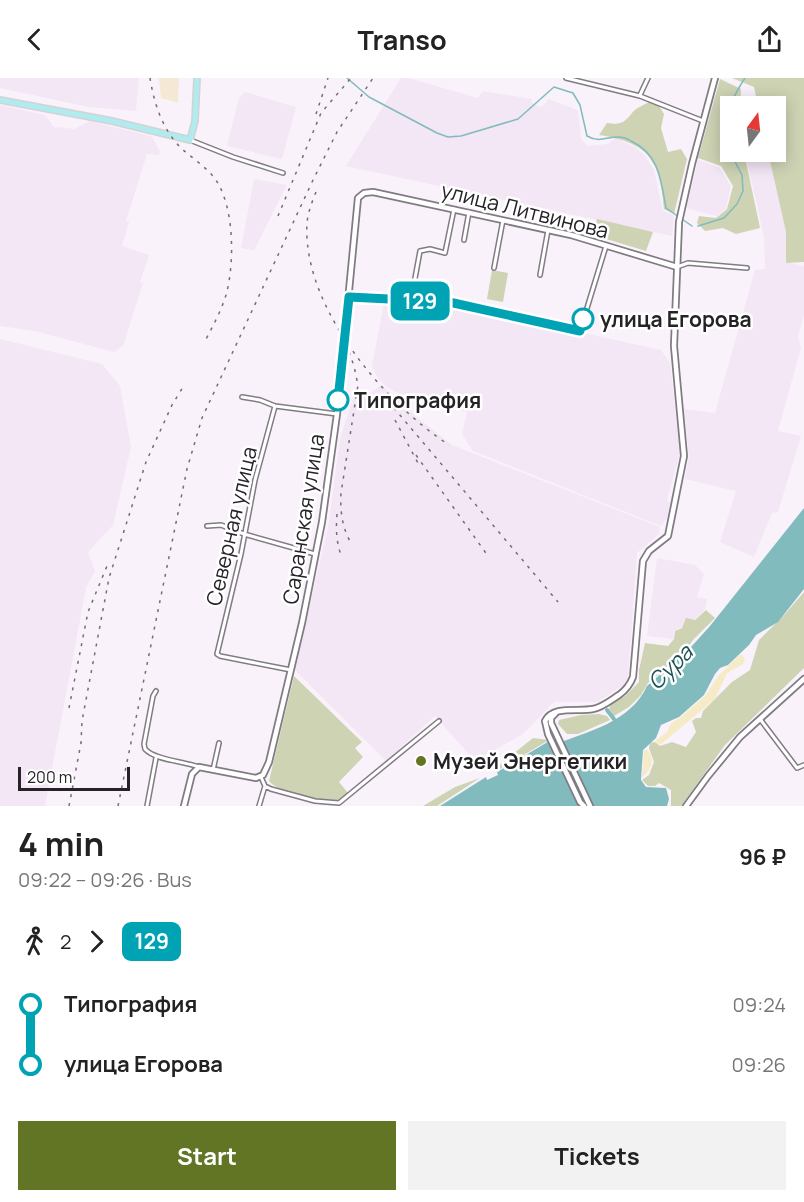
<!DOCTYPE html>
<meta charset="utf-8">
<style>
:root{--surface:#fff;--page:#f2f2f2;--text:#222;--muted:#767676;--accent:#627524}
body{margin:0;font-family:Manrope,sans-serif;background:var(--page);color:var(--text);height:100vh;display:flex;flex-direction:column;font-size:22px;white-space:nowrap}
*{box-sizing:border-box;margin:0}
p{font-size:20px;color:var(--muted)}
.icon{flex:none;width:33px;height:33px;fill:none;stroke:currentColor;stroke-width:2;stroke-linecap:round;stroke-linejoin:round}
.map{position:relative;height:728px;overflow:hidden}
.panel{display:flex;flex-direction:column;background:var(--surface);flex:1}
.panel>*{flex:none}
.badge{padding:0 12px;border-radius:9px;font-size:21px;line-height:39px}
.needle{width:39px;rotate:15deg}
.tools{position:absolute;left:720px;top:18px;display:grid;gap:12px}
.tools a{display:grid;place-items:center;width:66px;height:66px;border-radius:0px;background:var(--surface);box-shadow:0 3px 15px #0003;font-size:30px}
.scale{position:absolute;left:18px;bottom:15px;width:112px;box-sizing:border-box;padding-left:6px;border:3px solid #262327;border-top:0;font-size:16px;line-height:21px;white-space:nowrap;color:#262327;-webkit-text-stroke:4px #fff;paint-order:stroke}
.map>.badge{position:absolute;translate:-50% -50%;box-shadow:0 0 0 3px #fff}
.legs{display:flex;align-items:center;gap:9px;height:66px;padding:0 18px;font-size:20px}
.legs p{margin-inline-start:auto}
.overview{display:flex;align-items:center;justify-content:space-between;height:102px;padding:0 18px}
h1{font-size:33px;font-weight:700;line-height:45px}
.primary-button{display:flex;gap:12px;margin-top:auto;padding:12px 18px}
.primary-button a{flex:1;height:69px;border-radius:0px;background:var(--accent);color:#fff;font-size:24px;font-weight:700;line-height:69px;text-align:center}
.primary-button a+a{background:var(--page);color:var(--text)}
ul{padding:0 18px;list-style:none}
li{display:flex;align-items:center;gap:21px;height:60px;font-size:22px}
li i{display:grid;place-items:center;width:9px;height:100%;margin:0 8px;background:currentColor}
li i::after{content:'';width:15px;height:15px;margin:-8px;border:4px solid;border-radius:50%;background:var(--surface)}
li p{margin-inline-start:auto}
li:first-child i{background:linear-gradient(#0000 50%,currentColor 0)}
li:last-child i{background:linear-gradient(currentColor 50%,#0000 0)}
header{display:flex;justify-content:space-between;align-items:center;height:78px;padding:0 18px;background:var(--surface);font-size:27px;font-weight:700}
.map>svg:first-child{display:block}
</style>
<header><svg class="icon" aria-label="back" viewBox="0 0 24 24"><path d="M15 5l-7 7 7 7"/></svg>Transo<svg class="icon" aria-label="share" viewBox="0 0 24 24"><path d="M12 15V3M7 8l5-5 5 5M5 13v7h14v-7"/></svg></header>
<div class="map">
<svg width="804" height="728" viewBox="0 0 804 728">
<rect width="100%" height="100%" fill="#f9f2fb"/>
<!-- commercial -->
<path fill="#f5e9d5" d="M159 0H179L178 25 161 20Z"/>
<!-- built -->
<path fill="#f3e6f5" d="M0 0H139L136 33 89 29 0 10Z
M401 0H408L478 20 483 13 532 21 531 24 539 29 544 28 548 21 578 32 581 61 588 68 608 66 615 60 635 69 645 78 654 92 663 133 674 137 672 158 346 88Z
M245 14 296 29 282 81 227 68 239 20Z
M0 27 45 37 54 49 75 51 89 43 146 57 152 59 160 73 159 77 147 76 126 143 129 144 122 168 149 177 140 204 143 205 123 268 114 274 35 253 0 248Z
M745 74H768L786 154V184L804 188V237L798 258 801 270 778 353 801 358 778 434 772 435 754 479 720 464 736 413 685 401 689 378 684 331 715 335 755 192 765 191 764 159Z
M698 82 720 90 731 108 726 130 717 138 689 131 687 128Z
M254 101 287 107 254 172 241 170Z
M384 225 451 226 661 272 670 285 680 374 667 422 670 426 667 440 661 448 473 373 462 356 467 334 403 318 387 309 378 301 372 288Z
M0 261 102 286 120 308 131 369 113 447 88 474 95 493 86 510 45 728H0Z
M382 307 418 340 452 367 660 449 659 456 637 475 628 600 622 608 597 624H554L523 656 475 683 435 638 386 683 295 592 329 444 340 361 356 311 368 316Z
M657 480 695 487 704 496 697 519 707 521 705 531 695 541 674 553 673 561 647 558Z"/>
<!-- green -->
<path fill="#ced3b4" d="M732 0H804V184L786 185V154L768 74H776V28H758L754 9Z
M720 1 741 11 740 28H730V74H744L760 150 736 156 723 150 705 153 697 145 699 138 716 140 727 131 733 108 721 88 698 80Z
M649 24 659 28 664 36 661 50 668 74 681 71 687 81 674 136 664 131C660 81 649 65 599 57L607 45C621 47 624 45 632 35 636 30 644 27 649 24Z
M597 141 653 154 646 173 593 157Z
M492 192 508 195 503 224 487 221Z
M804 514V590L725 667 681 728H671V712L659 705 655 708H648L642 702 649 697 654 684 649 670 650 665 655 664 660 668 672 664 686 669 696 654 692 643 696 640H701L703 633 732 604 750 592 759 562 785 536Z
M706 532 715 540 693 562 685 574 648 605 641 617 629 629 614 638 609 631 611 625 625 618 639 604V592L645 565 668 568 674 561 675 553 682 550 686 540 695 542Z
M294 598 362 664 355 670 363 679 339 704 348 715 340 722C323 723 279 716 269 703Z
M599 636 607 638 610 642 578 656H567L558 646 559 642 581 637Z
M533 660 549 662 500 691 498 688Z
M480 700 437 728H423L455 709Z"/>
<!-- sand -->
<path fill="#f5ebc6" d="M741 576 745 581 743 586 727 595 715 621 660 667 655 663 667 654 671 645 680 640 705 618 719 597Z
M644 672H647C656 680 651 693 642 699Z"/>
<!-- water -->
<path fill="#82bbbd" d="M804 430V511L778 544 756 557 749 567 728 587 720 590 715 596 704 617 679 639 661 647 656 660 643 672 641 702 646 709 666 710 669 721 667 728H440L486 699 487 702 498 697 497 694 551 662 553 667C587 654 631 644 647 608L691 569 710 548Z"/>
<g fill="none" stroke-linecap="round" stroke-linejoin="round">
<!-- stream -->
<path stroke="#82bbbd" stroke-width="1.5" d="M347 0 369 19 437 55 448 59 461 58 518 41 554 9 573 15 580 27 587 58C599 65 606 59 618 59 622 59 628 61 631 63 659 76 661 102 666 130L692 148
M698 148 724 140 737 126 743 113 742 97 729 72 723 54 722 39C731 27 736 13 745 0"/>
<!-- canal -->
<path stroke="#82bbbd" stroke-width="4" d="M607 632 614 641"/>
<defs>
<path id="minor" d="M566 0 640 18 703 43
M640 17 648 0
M190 62 233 79 283 95
M464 162 469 134
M677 189 688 185 747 190
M494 190 503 142
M540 197 548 152
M349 219 449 224 580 253 606 168
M411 222 420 173 430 171 445 175 454 131
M242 319 260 322 275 328 337 336
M275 328 255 402 241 476 217 576 220 578 291 592
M207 448 221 447 244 456 315 476
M156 613 153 618 144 666 145 671C155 682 183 683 199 689
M760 641 797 690 804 687
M213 692 219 665
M261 699 265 708 271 711 315 723 339 725 439 643
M147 728 156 680
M259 728 265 708"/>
<path id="secondary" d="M555 636 551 640V645L590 728
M184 728 192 696 199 689 256 700 263 697 269 684 302 545 322 444 337 336 358 120 364 115 373 114 571 157 677 189
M584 728 580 724 548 656 545 643C553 627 578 634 593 631 603 629 611 622 619 617 626 612 630 607 633 599L643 483 649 473 668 458 684 378 674 268 679 144 692 86 715 0
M686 728 708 698 740 659 804 601"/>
<path id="primary" d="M0 22 112 43 190 62 195 43 197 0"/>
</defs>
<!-- minor casing -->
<use href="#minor" stroke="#817b83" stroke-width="6"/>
<!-- secondary casing -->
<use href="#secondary" stroke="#817b83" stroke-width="8"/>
<!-- primary casing -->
<use href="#primary" stroke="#d4d3d4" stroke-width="8"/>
<!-- minor -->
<use href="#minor" stroke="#fff" stroke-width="3"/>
<!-- secondary -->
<use href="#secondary" stroke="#fff" stroke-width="4.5"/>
<!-- primary -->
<use href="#primary" stroke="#afebef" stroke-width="5"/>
<!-- rail -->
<path stroke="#726e74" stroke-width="1.5" stroke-dasharray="3 6" stroke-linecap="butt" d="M150 0C154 25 162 51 181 70 191 79 203 87 212 97 235 123 235 185 226 217 221 233 213 248 205 263
M316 36 328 0
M316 114C312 124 308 134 307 145 302 228 383 324 449 367
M278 138 321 35 351 0
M349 274 354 288 358 307 341 415C340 432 342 450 351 465
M388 323 558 524
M395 342 419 387
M416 377 488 478
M337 436C336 451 336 463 341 477
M69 630 88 534 107 488
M69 728 81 665 82 643 109 500 146 384 172 327 183 309
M118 728 187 391 202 340 313 102 337 54 373 0"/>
</g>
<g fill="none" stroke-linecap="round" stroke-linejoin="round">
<defs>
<path id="line-1" d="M338 322 349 219 449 224 580 253 583 241"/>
</defs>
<!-- line-1 casing -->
<use href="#line-1" stroke="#fff" stroke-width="14"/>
<!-- line-1 -->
<use href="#line-1" stroke="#00a3b4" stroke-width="9"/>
</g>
<!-- markers -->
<g fill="#fff" stroke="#00a3b4" stroke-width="3">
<circle cx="583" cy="241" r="10"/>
<circle cx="338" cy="322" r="10"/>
</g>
<circle fill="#627524" stroke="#fff" stroke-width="2" cx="421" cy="683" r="6"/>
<g text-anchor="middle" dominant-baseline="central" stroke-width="5" stroke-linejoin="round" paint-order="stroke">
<!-- street labels -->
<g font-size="21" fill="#262327" stroke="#fff">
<text transform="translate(525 132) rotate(14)">улица Литвинова</text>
<text transform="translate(303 441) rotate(-81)">Саранская улица</text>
<text transform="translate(231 448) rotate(-77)">Северная улица</text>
</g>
<!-- stop labels -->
<g font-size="21" font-weight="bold" fill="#262327" stroke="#fff" text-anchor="start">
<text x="600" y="241">улица Егорова</text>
<text x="354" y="322">Типография</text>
</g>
<!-- poi labels -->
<g font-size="21" font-weight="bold" fill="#262327" stroke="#fff" text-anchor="start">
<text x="433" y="683">Музей Энергетики</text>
</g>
<!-- water labels -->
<g font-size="22" font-style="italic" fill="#205355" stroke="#fff">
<text transform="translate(670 589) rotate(-45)">Сура</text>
</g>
</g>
</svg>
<div class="tools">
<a><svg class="needle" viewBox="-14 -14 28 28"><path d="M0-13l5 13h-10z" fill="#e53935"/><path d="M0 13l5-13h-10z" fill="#767676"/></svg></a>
</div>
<div class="scale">200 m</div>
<b class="badge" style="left:420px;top:223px;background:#00a3b4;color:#fff">129</b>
</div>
<section class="panel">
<div class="overview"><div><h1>4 min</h1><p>09:22 – 09:26 · Bus</p></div><b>96 ₽</b></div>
<div class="legs"><svg class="icon" aria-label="walk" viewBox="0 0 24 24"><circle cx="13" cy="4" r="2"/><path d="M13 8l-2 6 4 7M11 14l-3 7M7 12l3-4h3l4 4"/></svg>2<svg class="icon" aria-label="forward" viewBox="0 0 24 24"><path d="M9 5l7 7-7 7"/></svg><b class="badge" style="background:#00a3b4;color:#fff">129</b></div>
<ul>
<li><i style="color:#00a3b4"></i><b>Типография</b><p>09:24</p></li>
<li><i style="color:#00a3b4"></i><b>улица Егорова</b><p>09:26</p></li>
</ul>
<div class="primary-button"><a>Start</a><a>Tickets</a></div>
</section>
